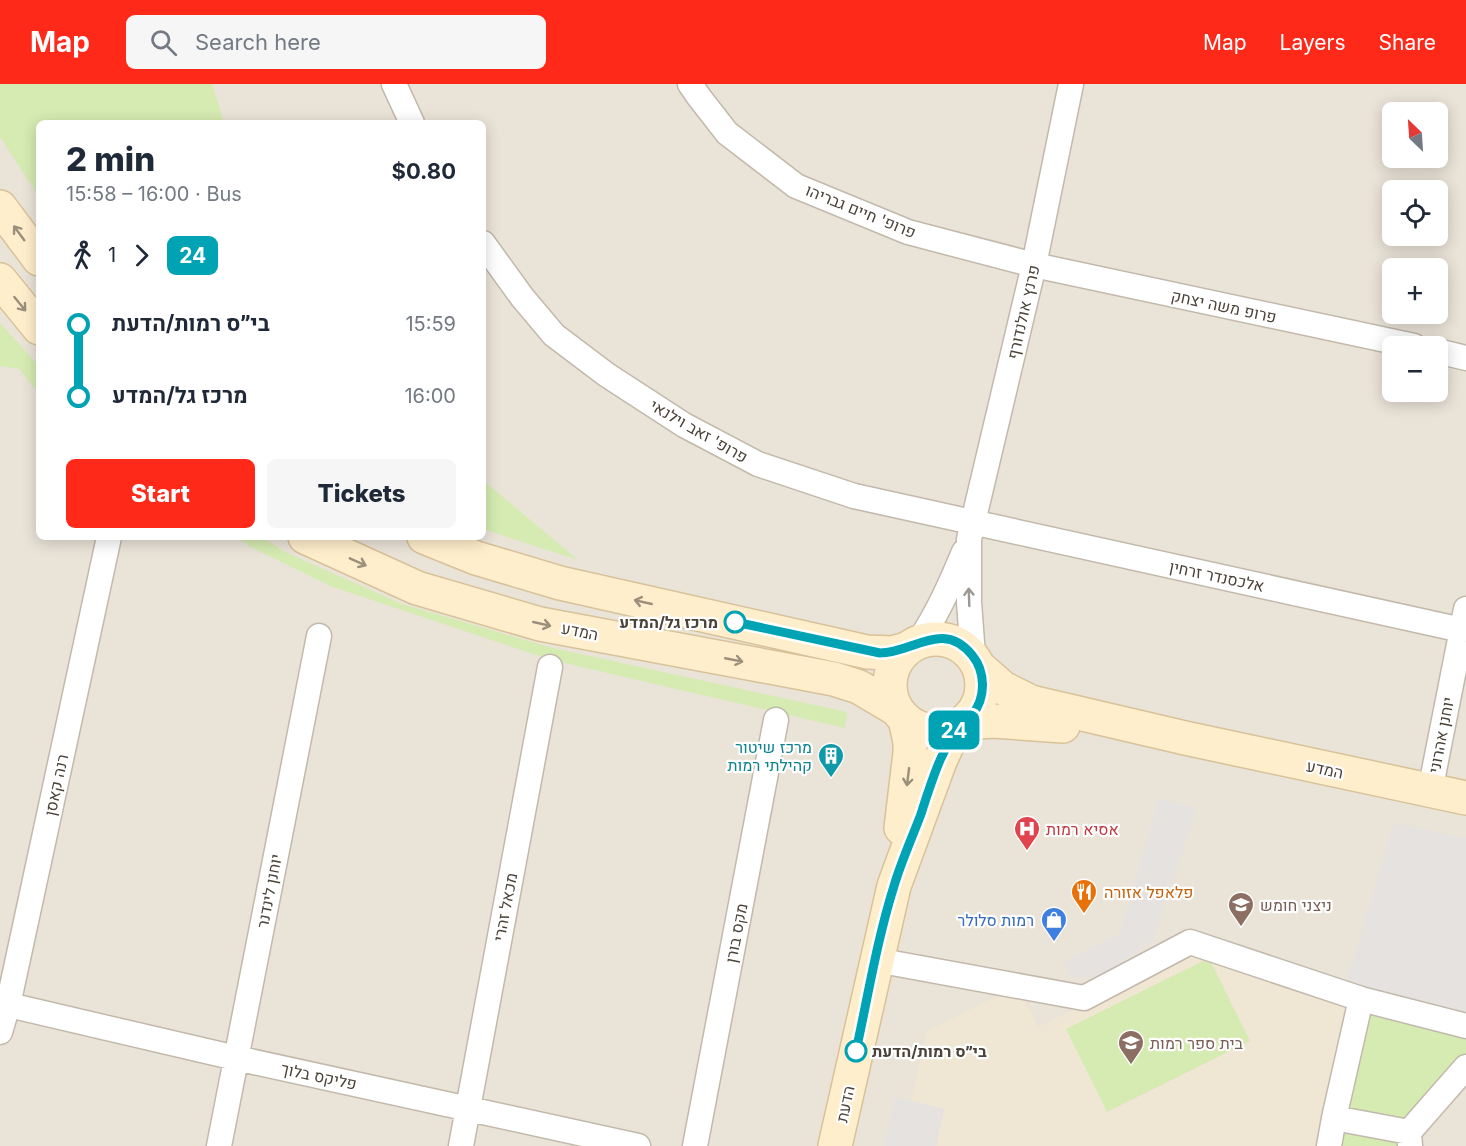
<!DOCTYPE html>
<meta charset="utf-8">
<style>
:root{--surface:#fff;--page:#f6f6f7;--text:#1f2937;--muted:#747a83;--accent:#ff2919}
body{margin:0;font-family:Inter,Heebo,sans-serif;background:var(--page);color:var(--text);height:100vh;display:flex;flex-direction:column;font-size:22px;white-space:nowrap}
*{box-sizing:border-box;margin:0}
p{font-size:20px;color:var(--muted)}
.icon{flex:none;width:33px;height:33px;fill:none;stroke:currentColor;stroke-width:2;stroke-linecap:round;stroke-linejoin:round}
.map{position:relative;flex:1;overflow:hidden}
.side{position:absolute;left:36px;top:36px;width:450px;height:420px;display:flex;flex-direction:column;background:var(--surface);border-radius:9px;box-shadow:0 3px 15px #0003}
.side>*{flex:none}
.badge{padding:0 12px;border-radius:9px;font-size:21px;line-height:39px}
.needle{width:39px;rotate:335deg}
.tools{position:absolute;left:1382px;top:18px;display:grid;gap:12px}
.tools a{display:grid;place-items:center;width:66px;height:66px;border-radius:9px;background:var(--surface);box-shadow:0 3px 15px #0003;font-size:30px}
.map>.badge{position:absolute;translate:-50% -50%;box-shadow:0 0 0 3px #fff}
.legs{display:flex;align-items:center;gap:9px;height:66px;padding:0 30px;font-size:20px}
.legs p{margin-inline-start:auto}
.summary{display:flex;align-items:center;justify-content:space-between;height:102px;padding:0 30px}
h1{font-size:33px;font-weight:800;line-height:45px}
.cta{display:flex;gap:12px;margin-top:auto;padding:12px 30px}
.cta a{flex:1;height:69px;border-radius:9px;background:var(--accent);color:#fff;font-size:24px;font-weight:800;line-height:69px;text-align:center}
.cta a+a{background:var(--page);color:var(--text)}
ul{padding:0 30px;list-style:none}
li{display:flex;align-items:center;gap:21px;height:72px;font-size:22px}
li i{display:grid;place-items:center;width:9px;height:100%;margin:0 8px;background:currentColor}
li i::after{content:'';width:15px;height:15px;margin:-8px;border:4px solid;border-radius:50%;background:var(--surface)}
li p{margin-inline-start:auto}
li:first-child i{background:linear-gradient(#0000 50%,currentColor 0)}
li:last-child i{background:linear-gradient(currentColor 50%,#0000 0)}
header{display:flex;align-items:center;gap:36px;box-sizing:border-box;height:84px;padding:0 30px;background:var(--accent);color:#fff}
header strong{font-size:28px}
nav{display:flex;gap:33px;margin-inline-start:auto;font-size:21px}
.search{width:420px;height:54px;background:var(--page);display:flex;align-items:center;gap:15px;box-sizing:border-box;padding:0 21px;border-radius:9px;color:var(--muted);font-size:22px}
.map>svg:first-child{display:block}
</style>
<header>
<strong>Map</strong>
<div class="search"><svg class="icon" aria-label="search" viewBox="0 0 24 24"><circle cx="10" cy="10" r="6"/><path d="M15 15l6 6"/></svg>Search here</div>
<nav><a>Map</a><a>Layers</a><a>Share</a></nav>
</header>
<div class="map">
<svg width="1466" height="1062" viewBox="0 0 1466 1062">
<rect width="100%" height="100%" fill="#f6f2eb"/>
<!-- residential -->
<path fill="#eae3d8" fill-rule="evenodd" d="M0 0H1466V1062H0ZM1392 28H1437V74H1392ZM39 39H483V453H39ZM1392 106H1437V152H1392ZM1392 184H1437V230H1392ZM1392 262H1437V308H1392Z"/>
<!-- education -->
<path fill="#efe6d4" d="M1191 867 1356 916 1325 1062H936L944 1025 911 1017 927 947 1017 902 1038 943Z"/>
<!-- green -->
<path fill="#d6ebb2" d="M0 0H212L224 39H39V113L0 53Z
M0 239 39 282V310L19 285 0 282Z
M483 396 578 476 483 445Z
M235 453H262L283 467 402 520 553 564 847 628 845 644 551 576 330 502 253 464Z
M1209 874 1250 957 1107 1028 1066 945Z
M1356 916 1466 943V992L1417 1062H1325Z"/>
<!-- parking -->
<path fill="#e5e2df" d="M1159 715 1197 724 1153 856 1100 893H1071L1064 877 1120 849Z
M1394 739 1466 754V931L1345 903Z
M895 1013 944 1025 936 1062H884Z"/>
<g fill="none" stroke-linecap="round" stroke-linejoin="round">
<defs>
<path id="street" d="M394 0 412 39
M690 0 699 13 727 49 796 102 908 148 1034 181 1414 262
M483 159 522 213 554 251 607 291 684 341 758 380 854 412 1462 546
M1437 267 1466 274
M919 557C938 529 951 499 964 468
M973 572 969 518V455L1034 181 1071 0
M1430 707 1466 525
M876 876 1084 914 1190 858 1361 915 1466 942
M0 919 236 974 638 1062
M0 948 8 921 109 453
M1334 1034 1361 915
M1409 1048 1466 983
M219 1062 319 552
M461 1062 550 583
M695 1062 776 636
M1329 1062 1334 1034 1409 1048 1410 1062"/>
<path id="secondary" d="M0 123 39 175
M0 196 39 244
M305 453 417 504 540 540 834 595 859 603 896 625
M424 453 476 474 560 499 867 568 892 569 906 565
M890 601a46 46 0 1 1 92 0a46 46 0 1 1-92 0Z
M980 584 1003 604 1031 618 1185 654 1466 714
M963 639 994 637 1063 642
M901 744 910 669V658L905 635
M835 1062 894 802 940 677 956 642"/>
</defs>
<!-- street casing -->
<use href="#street" stroke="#c2b9ac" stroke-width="27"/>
<!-- secondary casing -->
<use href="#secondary" stroke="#d8c299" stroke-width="36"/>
<!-- street -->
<use href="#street" stroke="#fff" stroke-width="24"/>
<!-- secondary -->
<use href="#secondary" stroke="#fec" stroke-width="33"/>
</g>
<!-- one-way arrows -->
<defs><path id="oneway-shaft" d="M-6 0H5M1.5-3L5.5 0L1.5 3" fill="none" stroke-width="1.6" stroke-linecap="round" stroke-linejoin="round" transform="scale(1.5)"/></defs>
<g stroke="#9c8f7b">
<use href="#oneway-shaft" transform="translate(19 149) rotate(-126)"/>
<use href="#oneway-shaft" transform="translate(20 220) rotate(51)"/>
<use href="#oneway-shaft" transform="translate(358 478) rotate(24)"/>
<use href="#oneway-shaft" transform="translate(643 518) rotate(-167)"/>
<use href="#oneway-shaft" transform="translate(542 540) rotate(13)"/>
<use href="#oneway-shaft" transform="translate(734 576) rotate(11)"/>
<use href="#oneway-shaft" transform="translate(908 693) rotate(97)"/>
</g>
<use stroke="#9c9792" href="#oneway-shaft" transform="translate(969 513) rotate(-92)"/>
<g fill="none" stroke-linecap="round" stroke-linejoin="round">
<defs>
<path id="line-1" d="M735 538 880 569C913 569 943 535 972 571 986 588 986 614 972 631 967 636 958 639 955 645 949 654 946 665 941 674 933 692 927 711 921 730 912 754 901 778 894 802 877 856 868 912 856 967"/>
</defs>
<!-- line-1 casing -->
<use href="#line-1" stroke="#fff" stroke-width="14"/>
<!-- line-1 -->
<use href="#line-1" stroke="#00a3b4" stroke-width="9"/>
</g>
<!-- icons -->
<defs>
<symbol id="building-pin" viewBox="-11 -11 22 30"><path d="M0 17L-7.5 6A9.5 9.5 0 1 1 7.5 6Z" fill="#0f9aa8" stroke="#fff"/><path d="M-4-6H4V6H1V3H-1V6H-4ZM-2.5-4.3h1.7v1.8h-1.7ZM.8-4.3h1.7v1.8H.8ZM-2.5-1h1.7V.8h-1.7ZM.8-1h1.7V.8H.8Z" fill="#fff"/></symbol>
<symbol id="hospital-pin" viewBox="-11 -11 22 30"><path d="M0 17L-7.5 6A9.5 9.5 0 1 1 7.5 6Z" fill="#e0444e" stroke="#fff"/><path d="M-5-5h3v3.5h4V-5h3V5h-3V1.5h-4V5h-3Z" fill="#fff"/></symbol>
<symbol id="restaurant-pin" viewBox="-11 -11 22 30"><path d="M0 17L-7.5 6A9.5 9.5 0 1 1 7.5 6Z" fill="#e8710a" stroke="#fff"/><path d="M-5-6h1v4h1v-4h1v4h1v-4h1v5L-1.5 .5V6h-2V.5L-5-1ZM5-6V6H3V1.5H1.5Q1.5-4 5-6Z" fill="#fff"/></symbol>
<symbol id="school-pin" viewBox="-11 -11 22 30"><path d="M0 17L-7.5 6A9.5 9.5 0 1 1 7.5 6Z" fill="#8d6e63" stroke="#fff"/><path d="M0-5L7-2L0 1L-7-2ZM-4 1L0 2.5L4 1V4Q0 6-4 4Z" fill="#fff"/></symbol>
<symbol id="shop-pin" viewBox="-11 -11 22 30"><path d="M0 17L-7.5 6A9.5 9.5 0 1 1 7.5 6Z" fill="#3f7fe0" stroke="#fff"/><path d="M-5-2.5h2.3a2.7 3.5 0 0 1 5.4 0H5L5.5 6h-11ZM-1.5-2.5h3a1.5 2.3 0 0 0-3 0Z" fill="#fff"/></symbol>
</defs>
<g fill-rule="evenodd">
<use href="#building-pin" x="816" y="657" width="30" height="40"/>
<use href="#hospital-pin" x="1012" y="730" width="30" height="40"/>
<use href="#restaurant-pin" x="1069" y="793" width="30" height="40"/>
<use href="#school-pin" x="1226" y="806" width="30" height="40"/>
<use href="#shop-pin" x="1039" y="821" width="30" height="40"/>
<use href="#school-pin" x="1116" y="944" width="30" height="40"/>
</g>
<!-- markers -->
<g fill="#fff" stroke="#00a3b4" stroke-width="3">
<circle cx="735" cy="538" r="10"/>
<circle cx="856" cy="967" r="10"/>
</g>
<g text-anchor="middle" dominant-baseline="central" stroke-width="4.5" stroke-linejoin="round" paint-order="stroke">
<!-- street labels -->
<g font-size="16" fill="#4b4238" stroke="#fff">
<text transform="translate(861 127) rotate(22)">פרופ' חיים גבריהו</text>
<text transform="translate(1224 222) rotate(12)">פרופ משה יצחק</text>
<text transform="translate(1023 228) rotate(-77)">פרנץ אולנדורף</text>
<text transform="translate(699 347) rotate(30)">פרופ' זאב וילנאי</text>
<text transform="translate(1217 492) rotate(12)">אלכסנדר זרחין</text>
<text transform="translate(580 547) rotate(11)">המדע</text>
<text transform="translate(1441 651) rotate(-79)">יוחנן אהרוני</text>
<text transform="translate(1325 685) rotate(12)">המדע</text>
<text transform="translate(56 701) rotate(-78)">רנה קאסן</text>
<text transform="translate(269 807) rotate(-79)">יוחנן לינדנר</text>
<text transform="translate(505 823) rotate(-79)">מכאל זהרי</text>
<text transform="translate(736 849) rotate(-79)">מקס בורן</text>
<text transform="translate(319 992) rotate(12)">פליקס בלוך</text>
<text transform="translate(845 1020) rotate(-78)">הדעת</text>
</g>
<!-- stop labels -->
<g font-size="16" font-weight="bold" fill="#4b4238" stroke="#fff" text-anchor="end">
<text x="718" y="538">מרכז גל/המדע</text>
<text x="872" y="967" text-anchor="start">בי״ס רמות/הדעת</text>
</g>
<!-- culture labels -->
<g font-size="16" fill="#0d838f" stroke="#fff" text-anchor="end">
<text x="812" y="663">מרכז שיטור<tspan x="812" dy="18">קהילתי רמות</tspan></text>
</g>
<!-- health labels -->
<g font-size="16" fill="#be3a42" stroke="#fff" text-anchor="start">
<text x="1046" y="745">אסיא רמות</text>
</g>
<!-- food labels -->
<g font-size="16" fill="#c56008" stroke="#fff" text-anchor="start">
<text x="1104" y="808">פלאפל אזורה</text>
</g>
<!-- education labels -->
<g font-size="16" fill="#785e54" stroke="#fff" text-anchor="start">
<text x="1260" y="821">ניצני חומש</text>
<text x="1150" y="959">בית ספר רמות</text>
</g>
<!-- shop labels -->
<g font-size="16" fill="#366cbe" stroke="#fff" text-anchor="end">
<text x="1034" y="836">רמות סלולר</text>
</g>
</g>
</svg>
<div class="tools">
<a><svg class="needle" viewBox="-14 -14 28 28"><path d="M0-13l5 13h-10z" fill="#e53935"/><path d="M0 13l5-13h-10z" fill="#747a83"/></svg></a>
<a><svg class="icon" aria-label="locate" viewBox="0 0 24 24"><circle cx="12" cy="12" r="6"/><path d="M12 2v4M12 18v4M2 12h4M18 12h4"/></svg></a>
<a>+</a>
<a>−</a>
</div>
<b class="badge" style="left:954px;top:646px;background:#00a3b4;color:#fff">24</b>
<section class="side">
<div class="summary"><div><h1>2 min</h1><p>15:58 – 16:00 · Bus</p></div><b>$0.80</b></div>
<div class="legs"><svg class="icon" aria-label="walk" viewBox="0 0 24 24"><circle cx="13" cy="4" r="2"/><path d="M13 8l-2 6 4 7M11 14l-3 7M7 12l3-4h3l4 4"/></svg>1<svg class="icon" aria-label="forward" viewBox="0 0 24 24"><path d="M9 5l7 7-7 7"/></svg><b class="badge" style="background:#00a3b4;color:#fff">24</b></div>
<ul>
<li><i style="color:#00a3b4"></i><b>בי״ס רמות/הדעת</b><p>15:59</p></li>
<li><i style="color:#00a3b4"></i><b>מרכז גל/המדע</b><p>16:00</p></li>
</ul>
<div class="cta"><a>Start</a><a>Tickets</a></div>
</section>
</div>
